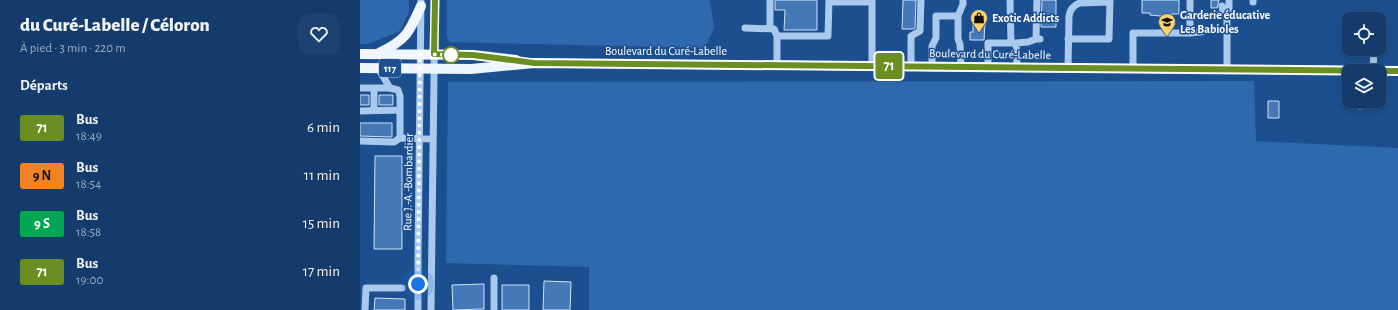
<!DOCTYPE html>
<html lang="fr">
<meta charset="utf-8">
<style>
:root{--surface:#143b6b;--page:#1d4271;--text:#f1f3f6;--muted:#9dadc1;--line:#33557e}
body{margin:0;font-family:"Alegreya Sans",sans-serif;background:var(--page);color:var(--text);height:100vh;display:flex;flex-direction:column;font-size:15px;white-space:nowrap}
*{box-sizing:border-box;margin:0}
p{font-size:13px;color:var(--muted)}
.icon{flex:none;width:22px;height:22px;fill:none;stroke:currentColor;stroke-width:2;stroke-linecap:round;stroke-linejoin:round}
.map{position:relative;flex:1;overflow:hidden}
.side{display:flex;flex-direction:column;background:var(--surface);width:360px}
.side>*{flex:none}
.badge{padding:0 8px;border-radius:3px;font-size:14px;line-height:26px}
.fabs{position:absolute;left:982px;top:12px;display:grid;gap:8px}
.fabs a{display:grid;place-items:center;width:44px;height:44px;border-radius:8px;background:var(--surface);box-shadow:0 2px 6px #0003,0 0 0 1px var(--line);font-size:20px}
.you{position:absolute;width:20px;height:20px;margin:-10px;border:3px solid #fff;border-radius:50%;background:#1a73e8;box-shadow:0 0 0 6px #1a73e833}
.map>.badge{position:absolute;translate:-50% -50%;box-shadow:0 0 0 2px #fff}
h2{padding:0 20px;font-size:15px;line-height:36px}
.round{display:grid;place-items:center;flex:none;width:42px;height:42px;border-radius:12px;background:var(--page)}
.summary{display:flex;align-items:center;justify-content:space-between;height:68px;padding:0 20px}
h1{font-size:19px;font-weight:800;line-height:30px}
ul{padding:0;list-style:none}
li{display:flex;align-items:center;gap:12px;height:48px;padding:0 20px}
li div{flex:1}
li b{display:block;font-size:15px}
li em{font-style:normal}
li .badge{min-width:44px;font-weight:700;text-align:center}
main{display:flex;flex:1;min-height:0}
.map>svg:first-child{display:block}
</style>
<main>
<section class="side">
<div class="summary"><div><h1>du Curé-Labelle / Céloron</h1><p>À pied · 3 min · 220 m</p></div><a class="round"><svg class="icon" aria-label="heart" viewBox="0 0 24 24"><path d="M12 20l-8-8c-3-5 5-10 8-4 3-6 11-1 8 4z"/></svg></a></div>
<h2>Départs</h2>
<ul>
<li><span class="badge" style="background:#6b8e23;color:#fff">71</span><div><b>Bus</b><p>18:49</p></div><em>6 min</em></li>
<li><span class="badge" style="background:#f58220;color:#111">9 N</span><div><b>Bus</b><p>18:54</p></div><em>11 min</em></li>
<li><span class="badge" style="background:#00a651;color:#fff">9 S</span><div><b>Bus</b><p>18:58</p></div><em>15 min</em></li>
<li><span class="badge" style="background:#6b8e23;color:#fff">71</span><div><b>Bus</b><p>19:00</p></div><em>17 min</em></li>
</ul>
</section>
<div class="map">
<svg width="1038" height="310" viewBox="0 0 1038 310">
<rect width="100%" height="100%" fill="#1b4f8f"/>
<!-- green -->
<path fill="#2e69ad" d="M0 0H49V12L40 31 8 44H0Z
M87 0H350L354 28 345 48 89 42 87 36Z
M894 81 896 141 1038 148V310H229V267L86 263 88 82Z"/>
<!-- building -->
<path fill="#4478b7" stroke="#cfe3fa" d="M415 0H457V30H424L425 10H415Z
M543 0H556L555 28 553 29H542Z
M682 0H696V27H681Z
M782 0H819V14H811V15H805V16H800L790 15V13H782Z
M851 0H859L857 8H851Z
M613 22H625L624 40H610V32H613Z
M0 95H9V105H0Z
M19 95H33V105H19Z
M908 101H919V118H908Z
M0 123H32V137L0 136Z
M15 156H42V249H14Z
M184 281 211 282 210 310H183Z
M124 284V309L93 310 92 285Z
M142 285H169V310H142Z
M15 298 45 299V310H14Z"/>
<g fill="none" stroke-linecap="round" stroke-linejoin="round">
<!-- minor -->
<path stroke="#a9c9ee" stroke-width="7" d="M650 0 651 43
M677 0 676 39H680
M469 2H512V0
M893 2V0
M862 6 863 12 867 15
M853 15H867
M598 16 603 4V0
M385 28 414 29 417 36
M410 29V0
M830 33 841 32
M708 39H749L750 0
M656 43 668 42 676 39
M417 65V36H468L469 0
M512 66V2
M551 66V36L560 31 561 0
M572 67V46L576 38V16H598V39L600 44 601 67
M628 67V43H656L657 67
M18 68 30 88
M708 68 709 16C710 9 714 5 720 3L750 2
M773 68V33H830V0
M867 69V13L869 9V0
M1013 71 1014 49
M0 88H30L38 90 40 96V138L73 139
M1000 106V101
M14 110V88
M0 111 40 110
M0 141 34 142 40 138
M5 310 6 288H42
M58 310V258L61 0
M71 310 75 0
M134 310V278"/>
<!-- major -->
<path stroke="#f0f6ff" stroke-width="10" d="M19 53C46 40 49 33 61 6
M0 54 113 55 156 60
M0 68 111 69 174 63 1038 71"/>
</g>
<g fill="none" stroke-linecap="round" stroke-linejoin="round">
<defs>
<path id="line" d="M75 0 74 54 113 55 174 63 1038 71"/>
</defs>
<!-- line casing -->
<use href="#line" stroke="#fff" stroke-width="9"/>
<!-- line -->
<use href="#line" stroke="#6b8e23" stroke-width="6"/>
<!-- walk -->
<path stroke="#fff" stroke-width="4" stroke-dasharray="0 7.2" d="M58 284 60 54 91 55"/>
</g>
<!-- icons -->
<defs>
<symbol id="shop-pin" viewBox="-11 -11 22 30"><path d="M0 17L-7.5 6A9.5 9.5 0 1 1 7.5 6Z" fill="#ffd166" stroke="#1b4f8f"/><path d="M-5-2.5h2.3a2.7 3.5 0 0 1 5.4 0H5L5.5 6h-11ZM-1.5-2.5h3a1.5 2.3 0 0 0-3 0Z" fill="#111"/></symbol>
<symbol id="school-pin" viewBox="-11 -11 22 30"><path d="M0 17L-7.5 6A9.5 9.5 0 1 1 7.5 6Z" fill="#ffd166" stroke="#1b4f8f"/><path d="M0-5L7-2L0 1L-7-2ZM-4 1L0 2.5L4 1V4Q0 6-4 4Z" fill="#111"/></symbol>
</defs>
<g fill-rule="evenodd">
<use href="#shop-pin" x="609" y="8" width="20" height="27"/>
<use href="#school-pin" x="797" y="12" width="20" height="27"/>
</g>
<!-- markers -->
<circle fill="#fff" stroke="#6b8e23" stroke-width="2" cx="91" cy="55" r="8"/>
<g text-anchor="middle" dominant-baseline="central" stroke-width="3" stroke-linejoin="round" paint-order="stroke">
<!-- shield labels -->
<rect fill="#1b4f8f" stroke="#bbcadd" stroke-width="1" x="19" y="59" width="22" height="18" rx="3"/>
<g font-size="11" font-weight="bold" fill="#fff">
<text x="30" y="68">117</text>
</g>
<!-- poi labels -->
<g font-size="12" font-weight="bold" fill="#fff" stroke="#1b4f8f" text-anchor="start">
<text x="820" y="15">Garderie éducative<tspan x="820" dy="14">Les Babioles</tspan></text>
<text x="632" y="18">Exotic Addicts</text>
</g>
<!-- street labels -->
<g font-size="12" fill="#fff" stroke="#1b4f8f">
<text x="306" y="51">Boulevard du Curé-Labelle</text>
<text transform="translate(630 54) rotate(1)">Boulevard du Curé-Labelle</text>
<text transform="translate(48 182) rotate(-89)">Rue J.-A.-Bombardier</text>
</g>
</g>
</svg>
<div class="fabs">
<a><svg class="icon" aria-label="locate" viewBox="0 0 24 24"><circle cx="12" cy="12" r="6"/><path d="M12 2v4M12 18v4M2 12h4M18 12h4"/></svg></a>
<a><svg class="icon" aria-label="layers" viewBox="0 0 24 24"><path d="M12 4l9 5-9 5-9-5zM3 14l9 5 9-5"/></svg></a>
</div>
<div class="you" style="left:58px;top:284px"></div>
<b class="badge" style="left:529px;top:66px;background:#6b8e23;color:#fff">71</b>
</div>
</main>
